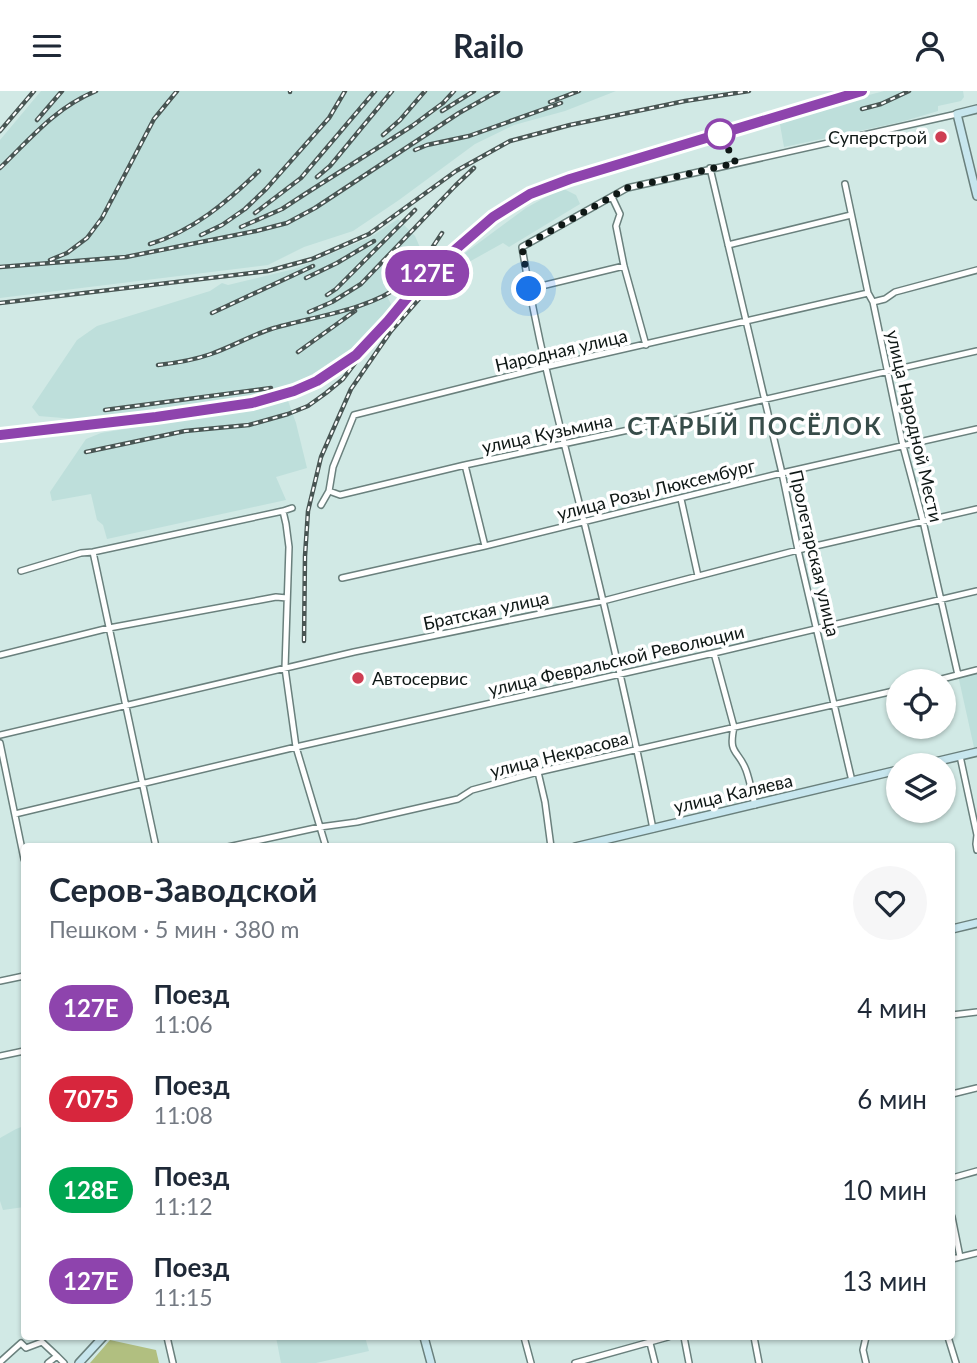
<!DOCTYPE html>
<html lang="ru">
<meta charset="utf-8">
<style>
:root{--surface:#fff;--page:#f6f6f7;--text:#1f2937;--muted:#747a83}
body{margin:0;font-family:Lato,sans-serif;background:var(--page);color:var(--text);height:100vh;display:flex;flex-direction:column;font-size:26px;white-space:nowrap}
*{box-sizing:border-box;margin:0}
p{font-size:23px;color:var(--muted)}
.icon{flex:none;width:38px;height:38px;fill:none;stroke:currentColor;stroke-width:2;stroke-linecap:round;stroke-linejoin:round}
.map{position:relative;flex:1;overflow:hidden}
.panel{position:absolute;left:21px;top:752px;width:934px;height:497px;display:flex;flex-direction:column;background:var(--surface);border-radius:7px;box-shadow:0 2px 5px #0004}
.panel>*{flex:none}
.badge{padding:0 14px;border-radius:23px;font-size:24px;line-height:46px}
.fabs{position:absolute;left:886px;top:578px;display:grid;gap:14px}
.fabs a{display:grid;place-items:center;width:70px;height:70px;border-radius:50%;background:var(--surface);box-shadow:0 2px 5px #0004;font-size:35px}
.you{position:absolute;width:35px;height:35px;margin:-18px;border:5px solid #fff;border-radius:50%;background:#1a73e8;box-shadow:0 0 0 10px #1a73e833}
.map>.badge{position:absolute;translate:-50% -50%;box-shadow:0 0 0 4px #fff}
.round{display:grid;place-items:center;flex:none;width:74px;height:74px;border-radius:37px;background:var(--page)}
.head{display:flex;align-items:center;justify-content:space-between;height:119px;padding:0 28px}
h1{font-size:33px;font-weight:700;line-height:52px}
ul{padding:0;list-style:none}
li{display:flex;align-items:center;gap:21px;height:91px;padding:0 28px}
li div{flex:1}
li b{display:block;font-size:26px}
li em{font-style:normal}
li .badge{min-width:77px;font-weight:700;text-align:center}
header{display:flex;justify-content:space-between;align-items:center;height:91px;padding:0 28px;background:var(--surface);font-size:32px;font-weight:700}
.map>svg:first-child{display:block}
</style>
<header><svg class="icon" aria-label="menu" viewBox="0 0 24 24"><path d="M4 6h16M4 12h16M4 18h16"/></svg>Railo<svg class="icon" aria-label="person" viewBox="0 0 24 24"><circle cx="12" cy="8" r="4"/><path d="M4 21q1-7 8-7t8 7"/></svg></header>
<div class="map">
<svg width="977" height="1272" viewBox="0 0 977 1272">
<rect width="100%" height="100%" fill="#d1e9e5"/>
<!-- built -->
<path fill="#bedfdb" d="M41 0H616L565 20 514 34 475 53 399 109 353 140 304 156 268 174 0 207V49Z
M884 0H963L964 6 961 10 938 15V20L901 31 784 56 779 28Z
M562 97 576 104 580 113 509 156 503 152 460 176 467 187 458 196 450 187 430 205 429 202 461 165 526 117Z
M398 128 415 145 422 161 387 205 392 215 360 252 328 279 275 304 98 330 39 325 32 316 77 249 97 235 210 200 222 192 228 194 294 178 369 147Z
M287 307 296 332 307 377 276 386 286 409 107 448 103 434 97 429 91 403 52 410 50 401 86 348 101 342 255 316Z
M977 579V661H975L958 584Z
M24 1035V1116L3 1119 0 1110V1047L16 1038Z
M276 1246H365L369 1260 316 1272H281Z"/>
<!-- green -->
<path fill="#b1bf80" d="M110 1249 156 1259 159 1272H90Z"/>
<g fill="none" stroke-linecap="round" stroke-linejoin="round">
<defs>
<path id="street" d="M710 77 782 382 798 459 852 690
M845 93 868 202 873 211 903 355 923 430 958 584
M612 106 620 123 616 135 624 175 646 254
M728 154 851 124
M529 198 624 175
M873 211 885 208 895 201 977 179
M465 374 485 455
M329 400 340 404 465 374 661 332 977 260
M681 408 698 485
M321 414 329 400 333 376 354 324 545 276 868 202
M283 420 286 433 289 456 285 577 296 656 326 756
M93 461 156 756
M21 480 81 462 93 461 283 420 292 417
M342 487 485 455 782 382 977 338
M714 562 734 636C728 664 738 658 746 679 750 690 752 702 755 714
M0 564 109 537 276 506 287 507
M934 590 977 579
M0 644 354 561 603 510 798 459 977 418
M0 652 24 768
M960 665 977 744 976 753 977 759
M538 681 545 711 551 756
M15 723 296 656 714 562 977 500
M653 738C633 635 609 533 584 431 561 340 537 249 522 156L627 97 957 23
M228 756 320 736 357 731 458 708 472 699 538 681 898 599
M0 890 24 885
M952 924 977 921
M0 965 24 960
M952 1003 977 997
M952 1087 977 1080
M952 1126 960 1166
M952 1168 977 1162
M167 1246 173 1272
M524 1246 531 1272
M684 1246 689 1272
M754 1246 759 1272
M866 1246 863 1259 866 1272
M948 1246 956 1272
M650 1252 655 1272
M0 1271 21 1252 26 1257 42 1251 57 1265
M48 1272 57 1265 64 1272
M575 1272 668 1246"/>
<path id="secondary" d="M977 18 957 23 977 105
M922 674 977 661
M575 756 898 679
M952 838 977 832
M424 1246 431 1272
M79 1272 103 1246"/>
</defs>
<!-- street casing -->
<use href="#street" stroke="#6a807d" stroke-width="8"/>
<!-- secondary casing -->
<use href="#secondary" stroke="#6a807d" stroke-width="10"/>
<!-- street -->
<use href="#street" stroke="#fff" stroke-width="5"/>
<!-- secondary -->
<use href="#secondary" stroke="#c7e6ee" stroke-width="7"/>
<defs>
<path id="rail" d="M290 1V0
M550 11 579 0
M862 18 881 13 909 0
M442 20 474 0
M37 29 62 0
M0 40 34 0
M383 44 400 29 425 0
M415 59 427 54 469 45 561 12
M0 77C31 47 55 17 96 0
M317 86 330 75 392 0
M255 122 301 87 375 0
M241 136 282 118 305 103 412 35 443 12 454 0
M201 144 222 134 245 118 266 98 329 27 345 0
M150 153C193 140 227 111 259 80
M50 169 67 162 87 147 102 127 154 28 177 0
M0 176 126 166 256 140 287 132 315 117 459 22 498 0
M306 187 337 172 374 150
M327 204 336 198 415 119
M0 212 268 180 312 168 369 143 456 80 510 50 570 34 685 10 749 0
M309 221 332 211 361 193 455 95 474 77
M212 222 313 175
M298 261 355 220
M158 274C176 272 194 269 211 263 231 256 250 245 271 238 310 226 371 219 402 193 419 178 430 160 442 142
M105 319 271 297
M0 344 156 326 252 311 294 300 317 290 356 264 388 230 426 184 493 126 530 103 570 88 862 0
M86 361 185 340 249 334 288 323 308 315 326 302 343 288 359 267
M304 550 305 465 308 420 321 366 351 298 391 240 446 177"/>
</defs>
<!-- rail casing -->
<use href="#rail" stroke="#485553" stroke-width="4.5"/>
<!-- rail -->
<use href="#rail" stroke="#fff" stroke-width="2" stroke-dasharray="5" stroke-linecap="butt"/>
</g>
<g fill="none" stroke-linecap="round" stroke-linejoin="round">
<defs>
<path id="line" d="M0 344 156 326 252 312 294 300 317 290 356 264 388 230 426 184 493 126 530 103 570 88 862 0"/>
</defs>
<!-- line casing -->
<use href="#line" stroke="#fff" stroke-width="16"/>
<!-- line -->
<use href="#line" stroke="#8e44ad" stroke-width="10"/>
<!-- walk -->
<path stroke="#0f1816" stroke-width="7" stroke-dasharray="0 12.6" d="M529 198 522 156 627 97 736 72 720 43"/>
</g>
<!-- markers -->
<circle fill="#fff" stroke="#8e44ad" stroke-width="3.5" cx="720" cy="43" r="14"/>
<g fill="#ce3e53" stroke="#fff" stroke-width="2.5">
<circle cx="941" cy="46" r="7"/>
<circle cx="358" cy="587" r="7"/>
</g>
<g text-anchor="middle" dominant-baseline="central" stroke-width="7" stroke-linejoin="round" paint-order="stroke">
<!-- poi labels -->
<g font-size="18" fill="#0f1816" stroke="#fff" text-anchor="end">
<text x="927" y="46">Суперстрой</text>
<text x="372" y="587" text-anchor="start">Автосервис</text>
</g>
<!-- street labels -->
<g font-size="18" fill="#0f1816" stroke="#fff">
<text transform="translate(561 259) rotate(-13)">Народная улица</text>
<text transform="translate(915 335) rotate(77)">улица Народной Мести</text>
<text transform="translate(547 342) rotate(-12)">улица Кузьмина</text>
<text transform="translate(656 398) rotate(-14)">улица Розы Люксембург</text>
<text transform="translate(815 462) rotate(77)">Пролетарская улица</text>
<text transform="translate(486 519) rotate(-12)">Братская улица</text>
<text transform="translate(616 569) rotate(-13)">улица Февральской Революции</text>
<text transform="translate(559 663) rotate(-14)">улица Некрасова</text>
<text transform="translate(733 702) rotate(-13)">улица Каляева</text>
</g>
<!-- district labels -->
<g font-size="24" font-weight="bold" letter-spacing="2" fill="#374c49" stroke="#fff">
<text x="755" y="334">СТАРЫЙ ПОСЁЛОК</text>
</g>
</g>
</svg>
<div class="fabs">
<a><svg class="icon" aria-label="locate" viewBox="0 0 24 24"><circle cx="12" cy="12" r="6"/><path d="M12 2v4M12 18v4M2 12h4M18 12h4"/></svg></a>
<a><svg class="icon" aria-label="layers" viewBox="0 0 24 24"><path d="M12 4l9 5-9 5-9-5zM3 14l9 5 9-5"/></svg></a>
</div>
<div class="you" style="left:529px;top:198px"></div>
<b class="badge" style="left:427px;top:182px;background:#8e44ad;color:#fff">127Е</b>
<section class="panel">
<div class="head"><div><h1>Серов-Заводской</h1><p>Пешком · 5 мин · 380 m</p></div><a class="round"><svg class="icon" aria-label="heart" viewBox="0 0 24 24"><path d="M12 20l-8-8c-3-5 5-10 8-4 3-6 11-1 8 4z"/></svg></a></div>
<ul>
<li><span class="badge" style="background:#8e44ad;color:#fff">127Е</span><div><b>Поезд</b><p>11:06</p></div><em>4 мин</em></li>
<li><span class="badge" style="background:#d7263d;color:#fff">7075</span><div><b>Поезд</b><p>11:08</p></div><em>6 мин</em></li>
<li><span class="badge" style="background:#00a651;color:#fff">128Е</span><div><b>Поезд</b><p>11:12</p></div><em>10 мин</em></li>
<li><span class="badge" style="background:#8e44ad;color:#fff">127Е</span><div><b>Поезд</b><p>11:15</p></div><em>13 мин</em></li>
</ul>
</section>
</div>
